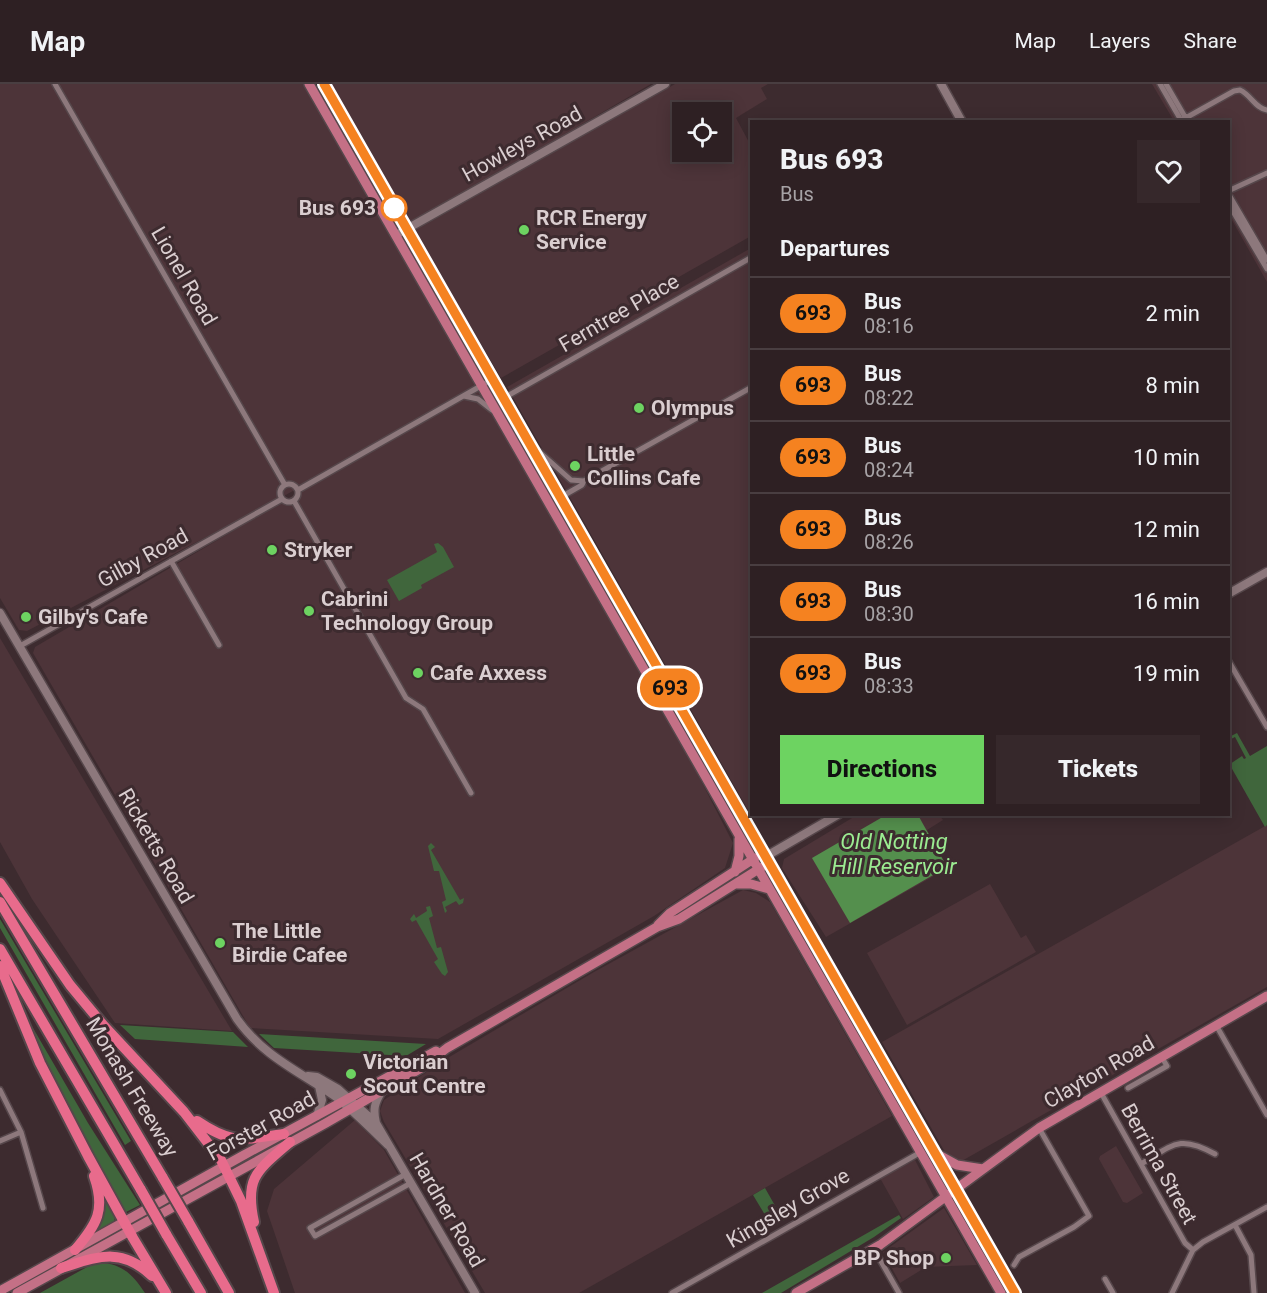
<!DOCTYPE html>
<style>
:root{--surface:#2e2023;--page:#36282b;--text:#f1f3f6;--muted:#a7a3a6;--line:#493e41;--accent:#6dd361}
body{margin:0;font-family:Roboto,sans-serif;background:var(--page);color:var(--text);height:100vh;display:flex;flex-direction:column;font-size:22px;white-space:nowrap}
*{box-sizing:border-box;margin:0}
p{font-size:20px;color:var(--muted)}
.icon{flex:none;width:33px;height:33px;fill:none;stroke:currentColor;stroke-width:2;stroke-linecap:round;stroke-linejoin:round}
.map{position:relative;flex:1;overflow:hidden}
.panel{position:absolute;left:750px;top:36px;width:480px;height:696px;display:flex;flex-direction:column;background:var(--surface);border-radius:0px;box-shadow:0 3px 15px #0003,0 0 0 2px var(--line)}
.panel>*{flex:none}
.badge{padding:0 12px;border-radius:20px;font-size:21px;line-height:39px}
.buttons{position:absolute;left:672px;top:18px;display:grid;gap:12px}
.buttons a{display:grid;place-items:center;width:60px;height:60px;border-radius:0px;background:var(--surface);box-shadow:0 3px 15px #0003,0 0 0 2px var(--line);font-size:30px}
.map>.badge{position:absolute;translate:-50% -50%;box-shadow:0 0 0 3px #fff}
h2{padding:0 30px;font-size:22px;line-height:54px}
.round{display:grid;place-items:center;flex:none;width:63px;height:63px;border-radius:0px;background:var(--page)}
.overview{display:flex;align-items:center;justify-content:space-between;height:102px;padding:0 30px}
h1{font-size:28px;font-weight:800;line-height:45px}
.action{display:flex;gap:12px;margin-top:auto;padding:12px 30px}
.action a{flex:1;height:69px;border-radius:0px;background:var(--accent);color:#111;font-size:24px;font-weight:800;line-height:69px;text-align:center}
.action a+a{background:var(--page);color:var(--text)}
ul{padding:0;list-style:none}
li{display:flex;align-items:center;gap:18px;height:72px;padding:0 30px;border-top:2px solid var(--line)}
li div{flex:1}
li b{display:block;font-size:22px}
li em{font-style:normal}
li .badge{min-width:66px;font-weight:700;text-align:center}
header{display:flex;align-items:center;gap:36px;box-sizing:border-box;height:84px;padding:0 30px;background:var(--surface);border-bottom:2px solid var(--line)}
header strong{font-size:28px}
nav{display:flex;gap:33px;margin-inline-start:auto;font-size:21px}
.map>svg:first-child{display:block}
</style>
<header>
<strong>Map</strong>
<nav><a>Map</a><a>Layers</a><a>Share</a></nav>
</header>
<div class="map">
<svg width="1267" height="1209" viewBox="0 0 1267 1209">
<rect width="100%" height="100%" fill="#3d2b2f"/>
<!-- built -->
<path fill="#4d3439" fill-rule="evenodd" d="M0 0H303L482 301 680 656 733 759 725 784 654 832 438 955 250 944 33 569 35 563 446 322 273 418 27 547 19 546 0 514Z
M327 0H651L409 141Z
M675 0H768L761 4 767 15 736 34 751 62V152L501 294 414 147ZM682 28H722V68H682Z
M1152 0H1267V198L1229 131 1228 38 1174 37Z
M751 164 752 730 756 731 752 733 507 303Z
M0 554 232 947 115 939 32 815 0 758Z
M857 731H939L943 736 927 746 948 784 826 853 782 784 784 775Z
M1267 741V903L953 1082 882 958Z
M990 800 1021 854 1026 851 1036 868 907 941 867 869Z
M743 806 756 809 770 818 892 1032 579 1209H485L384 1038 380 1027 384 1016 451 972 594 888Z
M355 1036 384 1066 465 1209H295L267 1127 274 1105Z
M1116 1062 1143 1109 1127 1119 1123 1118 1099 1075 1100 1072Z
M915 1076 934 1113 903 1135 880 1094Z
M944 1124 977 1181 926 1183 900 1199 883 1168Z"/>
<!-- green -->
<path fill="#40663c" d="M438 459 443 463 454 483 421 501 422 504 399 517 387 496 437 468 434 460Z
M1237 649 1250 672 1267 662V741L1265 743 1231 683 1229 684 1230 680 1242 672 1244 675 1246 674 1235 653 1229 656V653Z
M431 759 435 763 431 766 460 816 464 814 463 819 459 821 456 817 445 823 447 827 445 829 442 818 446 816 439 787H434L428 762Z
M430 822 433 832 429 834 437 864 441 863 448 888 445 892 442 890 434 878 438 875 416 836 412 838 410 835 414 830 416 834 427 827 426 823Z
M0 835 131 1057 125 1061 0 844Z
M22 925 88 1039 140 1121 124 1129 57 1006Z
M120 941 233 948 248 963 135 955Z
M259 950 426 960 406 972 274 964Z
M765 1104 782 1134 786 1135 770 1145 771 1141 753 1111Z
M104 1110 115 1133 114 1139 98 1147 96 1146Z
M899 1131 901 1134 874 1153 781 1209H762Z
M99 1179C122 1179 133 1191 145 1209H40L87 1183Z"/>
<!-- water -->
<path fill="#548f4d" d="M886 731H918L947 783 850 839 812 774Z"/>
<g fill="none" stroke-linecap="round" stroke-linejoin="round">
<defs>
<path id="street" d="M55 0 285 401
M1160 0 1182 38
M1166 0 1188 38
M1240 6C1251 11 1255 24 1267 26
M1182 36 1234 7 1240 6
M1228 107 1267 89
M1228 109 1267 176
M1228 119 1267 185
M464 312 478 315 492 326
M504 314 752 173
M535 364 571 396 584 397
M280 409a9 9 0 1 1 18 0a9 9 0 1 1-18 0Z
M298 406 493 295
M561 413 582 401 584 397 752 303
M294 417 406 614 423 625 471 709
M171 477 219 561
M20 562 282 415
M1228 576 1267 643
M1216 941 1267 1031
M1128 1004 1167 982 1161 972
M0 1006 21 1048 43 1124
M1100 1007 1185 1159 1193 1166
M0 1057 21 1048
M1141 1080C1173 1061 1179 1050 1215 1070
M406 1090 310 1144 315 1152 411 1099
M1235 1141 1251 1171 1254 1209
M874 1165 899 1209
M1014 1181 1019 1173 1074 1143 1089 1132 1039 1044
M1105 1195 1113 1209
M672 1209 921 1068
M1172 1209 1193 1166 1203 1158 1267 1123"/>
<path id="secondary" d="M941 0 962 38
M396 151 665 0
M1228 510 1267 488
M0 529 237 935C264 973 299 987 336 1013 354 1027 371 1045 388 1061
M764 770H770L839 730
M308 992 317 993 338 1005 376 1039 475 1209
M317 1032 322 1016 319 1002
M376 1039C373 1026 374 1019 382 1007"/>
<path id="primary" d="M309 0 1001 1209
M324 0 1015 1209
M735 788 739 772V755
M737 800H751L769 805
M658 841 670 829 755 774
M937 1070 957 1081 983 1085
M0 1207 244 1071 436 967
M17 1209 326 1039 421 984 447 964 657 843 679 835 762 783
M796 1209 880 1161 1039 1044 1267 912"/>
<path id="highway" d="M0 799 70 901 104 942 184 1028 221 1076 241 1117 274 1209
M0 818 163 1094
M0 865 141 1106
M0 882 40 979 88 1072 133 1154 166 1209
M197 1037C234 1062 243 1055 284 1050
M188 1137 229 1209
M254 1138C244 1093 258 1086 290 1058
M166 1150 201 1209
M75 1166C97 1140 106 1126 94 1092
M61 1184C97 1173 121 1162 152 1192"/>
</defs>
<!-- street casing -->
<use href="#street" stroke="#56474b" stroke-width="8"/>
<!-- secondary casing -->
<use href="#secondary" stroke="#56474b" stroke-width="11"/>
<!-- primary casing -->
<use href="#primary" stroke="#56474b" stroke-width="12"/>
<!-- highway casing -->
<use href="#highway" stroke="#56474b" stroke-width="14"/>
<!-- street -->
<use href="#street" stroke="#8d787c" stroke-width="5"/>
<!-- secondary -->
<use href="#secondary" stroke="#8d787c" stroke-width="8"/>
<!-- primary -->
<use href="#primary" stroke="#c47086" stroke-width="9"/>
<!-- highway -->
<use href="#highway" stroke="#e86b8c" stroke-width="10"/>
<defs>
<path id="highway-bridge" d="M163 1094 188 1137
M141 1106 166 1150"/>
</defs>
<!-- highway-bridge casing -->
<use href="#highway-bridge" stroke="#56474b" stroke-width="14" stroke-linecap="butt"/>
<!-- highway-bridge -->
<use href="#highway-bridge" stroke="#e86b8c" stroke-width="10"/>
</g>
<g fill="none" stroke-linecap="round" stroke-linejoin="round">
<defs>
<path id="line" d="M324 0 1015 1209"/>
</defs>
<!-- line casing -->
<use href="#line" stroke="#fff" stroke-width="14"/>
<!-- line -->
<use href="#line" stroke="#f58220" stroke-width="9"/>
</g>
<!-- markers -->
<circle fill="#fff" stroke="#f58220" stroke-width="3" cx="394" cy="124" r="12"/>
<g fill="#6dd361" stroke="#3d2b2f" stroke-width="2">
<circle cx="524" cy="146" r="6"/>
<circle cx="639" cy="324" r="6"/>
<circle cx="575" cy="382" r="6"/>
<circle cx="272" cy="466" r="6"/>
<circle cx="309" cy="527" r="6"/>
<circle cx="26" cy="533" r="6"/>
<circle cx="418" cy="589" r="6"/>
<circle cx="220" cy="859" r="6"/>
<circle cx="351" cy="990" r="6"/>
<circle cx="946" cy="1174" r="6"/>
</g>
<g text-anchor="middle" dominant-baseline="central" stroke-width="6" stroke-linejoin="round" paint-order="stroke">
<!-- street labels -->
<g font-size="21" fill="#daced0" stroke="#3d2b2f">
<text transform="translate(522 60) rotate(-29)">Howleys Road</text>
<text transform="translate(184 192) rotate(60)">Lionel Road</text>
<text transform="translate(619 229) rotate(-30)">Ferntree Place</text>
<text transform="translate(143 474) rotate(-29)">Gilby Road</text>
<text transform="translate(156 762) rotate(60)">Ricketts Road</text>
<text transform="translate(1099 988) rotate(-30)">Clayton Road</text>
<text transform="translate(132 1003) rotate(59)">Monash Freeway</text>
<text transform="translate(261 1042) rotate(-29)">Forster Road</text>
<text transform="translate(1159 1080) rotate(61)">Berrima Street</text>
<text transform="translate(788 1124) rotate(-30)">Kingsley Grove</text>
<text transform="translate(447 1126) rotate(60)">Hardner Road</text>
</g>
<!-- stop labels -->
<g font-size="21" font-weight="bold" fill="#daced0" stroke="#3d2b2f" text-anchor="end">
<text x="376" y="124">Bus 693</text>
</g>
<!-- poi labels -->
<g font-size="21" font-weight="bold" fill="#daced0" stroke="#3d2b2f" text-anchor="start">
<text x="536" y="134">RCR Energy<tspan x="536" dy="24">Service</tspan></text>
<text x="651" y="324">Olympus</text>
<text x="587" y="370">Little<tspan x="587" dy="24">Collins Cafe</tspan></text>
<text x="284" y="466">Stryker</text>
<text x="321" y="515">Cabrini<tspan x="321" dy="24">Technology Group</tspan></text>
<text x="38" y="533">Gilby's Cafe</text>
<text x="430" y="589">Cafe Axxess</text>
<text x="232" y="847">The Little<tspan x="232" dy="24">Birdie Cafee</tspan></text>
<text x="363" y="978">Victorian<tspan x="363" dy="24">Scout Centre</tspan></text>
<text x="934" y="1174" text-anchor="end">BP Shop</text>
</g>
<!-- water labels -->
<g font-size="22" font-style="italic" fill="#9beb91" stroke="#3d2b2f">
<text x="894" y="757">Old Notting<tspan x="894" dy="25">Hill Reservoir</tspan></text>
</g>
</g>
</svg>
<div class="buttons">
<a><svg class="icon" aria-label="locate" viewBox="0 0 24 24"><circle cx="12" cy="12" r="6"/><path d="M12 2v4M12 18v4M2 12h4M18 12h4"/></svg></a>
</div>
<b class="badge" style="left:670px;top:604px;background:#f58220;color:#111">693</b>
<section class="panel">
<div class="overview"><div><h1>Bus 693</h1><p>Bus</p></div><a class="round"><svg class="icon" aria-label="heart" viewBox="0 0 24 24"><path d="M12 20l-8-8c-3-5 5-10 8-4 3-6 11-1 8 4z"/></svg></a></div>
<h2>Departures</h2>
<ul>
<li><span class="badge" style="background:#f58220;color:#111">693</span><div><b>Bus</b><p>08:16</p></div><em>2 min</em></li>
<li><span class="badge" style="background:#f58220;color:#111">693</span><div><b>Bus</b><p>08:22</p></div><em>8 min</em></li>
<li><span class="badge" style="background:#f58220;color:#111">693</span><div><b>Bus</b><p>08:24</p></div><em>10 min</em></li>
<li><span class="badge" style="background:#f58220;color:#111">693</span><div><b>Bus</b><p>08:26</p></div><em>12 min</em></li>
<li><span class="badge" style="background:#f58220;color:#111">693</span><div><b>Bus</b><p>08:30</p></div><em>16 min</em></li>
<li><span class="badge" style="background:#f58220;color:#111">693</span><div><b>Bus</b><p>08:33</p></div><em>19 min</em></li>
</ul>
<div class="action"><a>Directions</a><a>Tickets</a></div>
</section>
</div>
